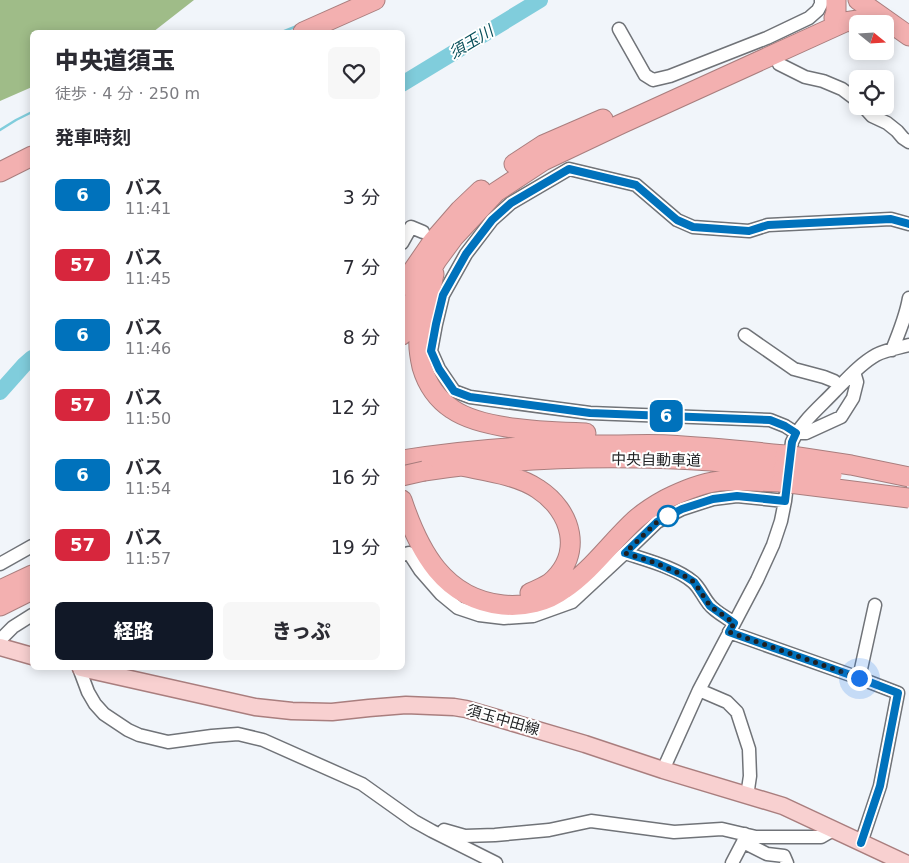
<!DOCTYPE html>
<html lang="ja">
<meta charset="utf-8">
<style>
:root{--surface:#fff;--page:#f7f7f7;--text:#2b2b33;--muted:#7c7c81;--accent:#111827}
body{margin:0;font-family:"DejaVu Sans","Noto Sans JP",sans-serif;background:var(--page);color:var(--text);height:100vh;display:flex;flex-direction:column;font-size:19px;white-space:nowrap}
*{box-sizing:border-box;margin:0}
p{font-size:16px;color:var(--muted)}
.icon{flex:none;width:28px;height:28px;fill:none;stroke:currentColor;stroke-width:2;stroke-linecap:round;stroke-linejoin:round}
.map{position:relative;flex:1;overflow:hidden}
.details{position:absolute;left:30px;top:30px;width:375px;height:640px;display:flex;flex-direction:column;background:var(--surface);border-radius:8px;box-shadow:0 2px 12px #0003}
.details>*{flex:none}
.badge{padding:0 10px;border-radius:8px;font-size:18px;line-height:32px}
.needle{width:32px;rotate:108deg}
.tools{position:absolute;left:849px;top:15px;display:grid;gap:10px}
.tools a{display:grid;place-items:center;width:45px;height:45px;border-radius:8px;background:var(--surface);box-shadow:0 2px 12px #0003;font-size:25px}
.you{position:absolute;width:25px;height:25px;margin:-12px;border:4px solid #fff;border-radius:50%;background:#1a73e8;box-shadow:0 0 0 8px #1a73e833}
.map>.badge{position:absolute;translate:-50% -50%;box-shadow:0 0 0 2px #fff}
h2{padding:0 25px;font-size:19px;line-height:45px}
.round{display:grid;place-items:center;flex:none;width:52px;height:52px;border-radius:8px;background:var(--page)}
.overview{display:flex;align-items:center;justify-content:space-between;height:85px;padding:0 25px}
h1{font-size:24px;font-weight:800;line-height:38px}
.cta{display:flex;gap:10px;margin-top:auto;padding:10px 25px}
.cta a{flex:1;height:58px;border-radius:8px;background:var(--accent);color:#fff;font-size:20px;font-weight:800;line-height:58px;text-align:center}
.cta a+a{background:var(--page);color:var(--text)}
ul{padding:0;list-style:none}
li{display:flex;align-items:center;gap:15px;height:70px;padding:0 25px}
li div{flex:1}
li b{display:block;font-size:19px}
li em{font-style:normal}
li .badge{min-width:55px;font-weight:700;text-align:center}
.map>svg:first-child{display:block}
</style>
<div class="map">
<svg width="909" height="863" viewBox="0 0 909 863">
<rect width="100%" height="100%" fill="#f1f5fa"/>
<!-- forest -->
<path fill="#9fbc88" d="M0 0H194L153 32H32V87L0 101Z"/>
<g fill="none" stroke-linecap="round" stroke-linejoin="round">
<!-- stream -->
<path stroke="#80cddc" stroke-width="2.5" d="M282 32 297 26
M0 130 16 120 32 112"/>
<!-- river -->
<path stroke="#80cddc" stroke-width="16" d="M402 84 540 0
M0 392 24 365 32 358"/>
<defs>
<path id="minor" d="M619 29 645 75 653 80 670 76 767 38 809 18 818 10 821 4V0
M779 64 805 77 823 81 842 89 858 101
M863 106 872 116 887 123 897 131 903 138 909 142
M402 243 411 227 423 232
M745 335 794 369 824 377 834 381 840 386
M892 350C899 333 906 316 909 298
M854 372 857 382 853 398 841 417 806 433H796L785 426 770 420 590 413 470 397 454 391 439 369 431 351 436 324 443 295 466 254 492 220 511 203 569 169 636 185 677 220 693 227 749 231 768 225 891 219 909 224
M625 553C646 560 677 568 693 582 700 588 703 597 709 604 715 612 726 617 734 623
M402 555 409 553 420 570 441 594 458 608 479 615 504 618 533 616 572 602 628 550 657 522 682 509 713 499 737 496 785 501
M0 564 32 546
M729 632 859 678 898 693 880 786 861 843
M0 640 13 627 32 615
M79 668 88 692 95 704 104 714 128 730 139 735 168 742 212 736 238 734 263 740 362 784 414 821 432 831 496 863
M859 678 875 605
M699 690 727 702 737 712 749 749 750 776 747 796
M663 770 699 690 757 580 773 545 781 521 785 501 792 442C801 422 820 407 835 391 847 379 860 364 876 355 885 350 898 348 909 345
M444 830 465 836 495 835 549 830 591 821 674 832 722 829 756 837H821L833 830
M745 834 743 842 767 854 784 856 787 863
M732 863 743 842"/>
<path id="major" d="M0 647 32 656
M81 668 255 707 292 711 332 712 369 708 406 705 454 707 466 709 585 744 663 770 783 806 905 863"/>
<path id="highway" d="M858 0 909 36
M834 18 836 12V0
M303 32 375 0
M514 164 543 145 603 119
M0 172 32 156
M434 274C432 282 431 291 429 300 425 313 420 326 419 340 418 349 420 358 422 367 427 384 437 399 452 409 482 430 550 432 586 433
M402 286 433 241 460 210 481 190
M402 335 415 296 437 260 454 237 496 192 543 161 621 124 845 22 858 20 883 24
M402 460C471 449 541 444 611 445 630 445 649 444 668 445 707 447 746 451 785 455
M461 466C485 471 518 475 538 489 572 511 584 554 550 583 544 587 537 590 530 593
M424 471C519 457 616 455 711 461 735 463 759 466 783 469
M402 500C419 551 444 599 503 605 524 607 547 602 564 589 591 571 611 542 635 520 644 512 655 505 666 499 683 491 701 483 720 481 740 479 761 482 781 482
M0 590 32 575
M0 606 32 590"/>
</defs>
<!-- minor casing -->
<use href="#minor" stroke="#707378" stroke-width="15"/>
<!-- major casing -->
<use href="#major" stroke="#a97e7e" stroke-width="19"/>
<!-- highway casing -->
<use href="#highway" stroke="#a97e7e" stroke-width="21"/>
<!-- minor -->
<use href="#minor" stroke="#fff" stroke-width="12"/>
<!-- major -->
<use href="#major" stroke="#f8d0d0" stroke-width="16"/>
<!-- highway -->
<use href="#highway" stroke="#f3b0b0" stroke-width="19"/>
<defs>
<path id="highway-bridge" d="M785 455 851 465 909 477
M783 469 832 475
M402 476 424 471
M781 482 909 498"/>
</defs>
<!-- highway-bridge casing -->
<use href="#highway-bridge" stroke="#a97e7e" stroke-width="21" stroke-linecap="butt"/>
<!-- highway-bridge -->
<use href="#highway-bridge" stroke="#f3b0b0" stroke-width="19"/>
</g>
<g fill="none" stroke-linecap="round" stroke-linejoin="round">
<defs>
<path id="line" d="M861 843 880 786 898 693 859 678 729 632 734 623 710 606 694 582 683 575 656 563 625 553 657 522 682 509 713 499 737 496 785 501 792 442 796 433 785 426 770 420 590 413 470 397 454 391 439 369 431 351 436 324 443 295 466 254 492 220 511 203 569 169 636 185 677 220 693 227 749 231 768 225 891 219 909 224"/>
</defs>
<!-- line casing -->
<use href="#line" stroke="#fff" stroke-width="11"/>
<!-- line -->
<use href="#line" stroke="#0072bc" stroke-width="8"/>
<!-- walk -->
<path stroke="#1f2022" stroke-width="5" stroke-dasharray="0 9" d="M668 516 670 515 657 522 625 553 656 563 683 575 694 582 710 606 734 623 729 632 859 678"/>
</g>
<!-- markers -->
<circle fill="#fff" stroke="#0072bc" stroke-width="2.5" cx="668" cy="516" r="10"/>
<g text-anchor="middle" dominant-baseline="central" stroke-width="4" stroke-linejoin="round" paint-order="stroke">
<!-- street labels -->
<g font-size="15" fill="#1f2022" stroke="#fff">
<text transform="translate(656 460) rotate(1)">中央自動車道</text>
<text transform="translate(503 720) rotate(16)">須玉中田線</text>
</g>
<!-- water labels -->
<g font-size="16" font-style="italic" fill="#074f59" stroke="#fff">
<text transform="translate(471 42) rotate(-31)">須玉川</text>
</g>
</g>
</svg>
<div class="tools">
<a><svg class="needle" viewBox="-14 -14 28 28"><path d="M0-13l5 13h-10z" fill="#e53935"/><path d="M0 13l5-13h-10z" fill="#7c7c81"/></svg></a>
<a><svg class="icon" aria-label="locate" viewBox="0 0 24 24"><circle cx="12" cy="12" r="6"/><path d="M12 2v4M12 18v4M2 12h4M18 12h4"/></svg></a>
</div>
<div class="you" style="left:859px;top:678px"></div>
<b class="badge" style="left:666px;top:416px;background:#0072bc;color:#fff">6</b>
<section class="details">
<div class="overview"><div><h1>中央道須玉</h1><p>徒歩 · 4 分 · 250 m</p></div><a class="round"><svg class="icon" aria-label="heart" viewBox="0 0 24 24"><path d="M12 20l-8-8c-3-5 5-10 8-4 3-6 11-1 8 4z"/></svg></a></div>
<h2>発車時刻</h2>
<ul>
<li><span class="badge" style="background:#0072bc;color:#fff">6</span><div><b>バス</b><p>11:41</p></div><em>3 分</em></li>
<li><span class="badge" style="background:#d7263d;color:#fff">57</span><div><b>バス</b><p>11:45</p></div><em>7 分</em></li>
<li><span class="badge" style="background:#0072bc;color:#fff">6</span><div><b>バス</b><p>11:46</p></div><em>8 分</em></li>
<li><span class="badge" style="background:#d7263d;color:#fff">57</span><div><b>バス</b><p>11:50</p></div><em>12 分</em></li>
<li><span class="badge" style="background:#0072bc;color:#fff">6</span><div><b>バス</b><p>11:54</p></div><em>16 分</em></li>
<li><span class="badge" style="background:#d7263d;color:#fff">57</span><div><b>バス</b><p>11:57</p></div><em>19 分</em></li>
</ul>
<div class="cta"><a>経路</a><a>きっぷ</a></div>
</section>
</div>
